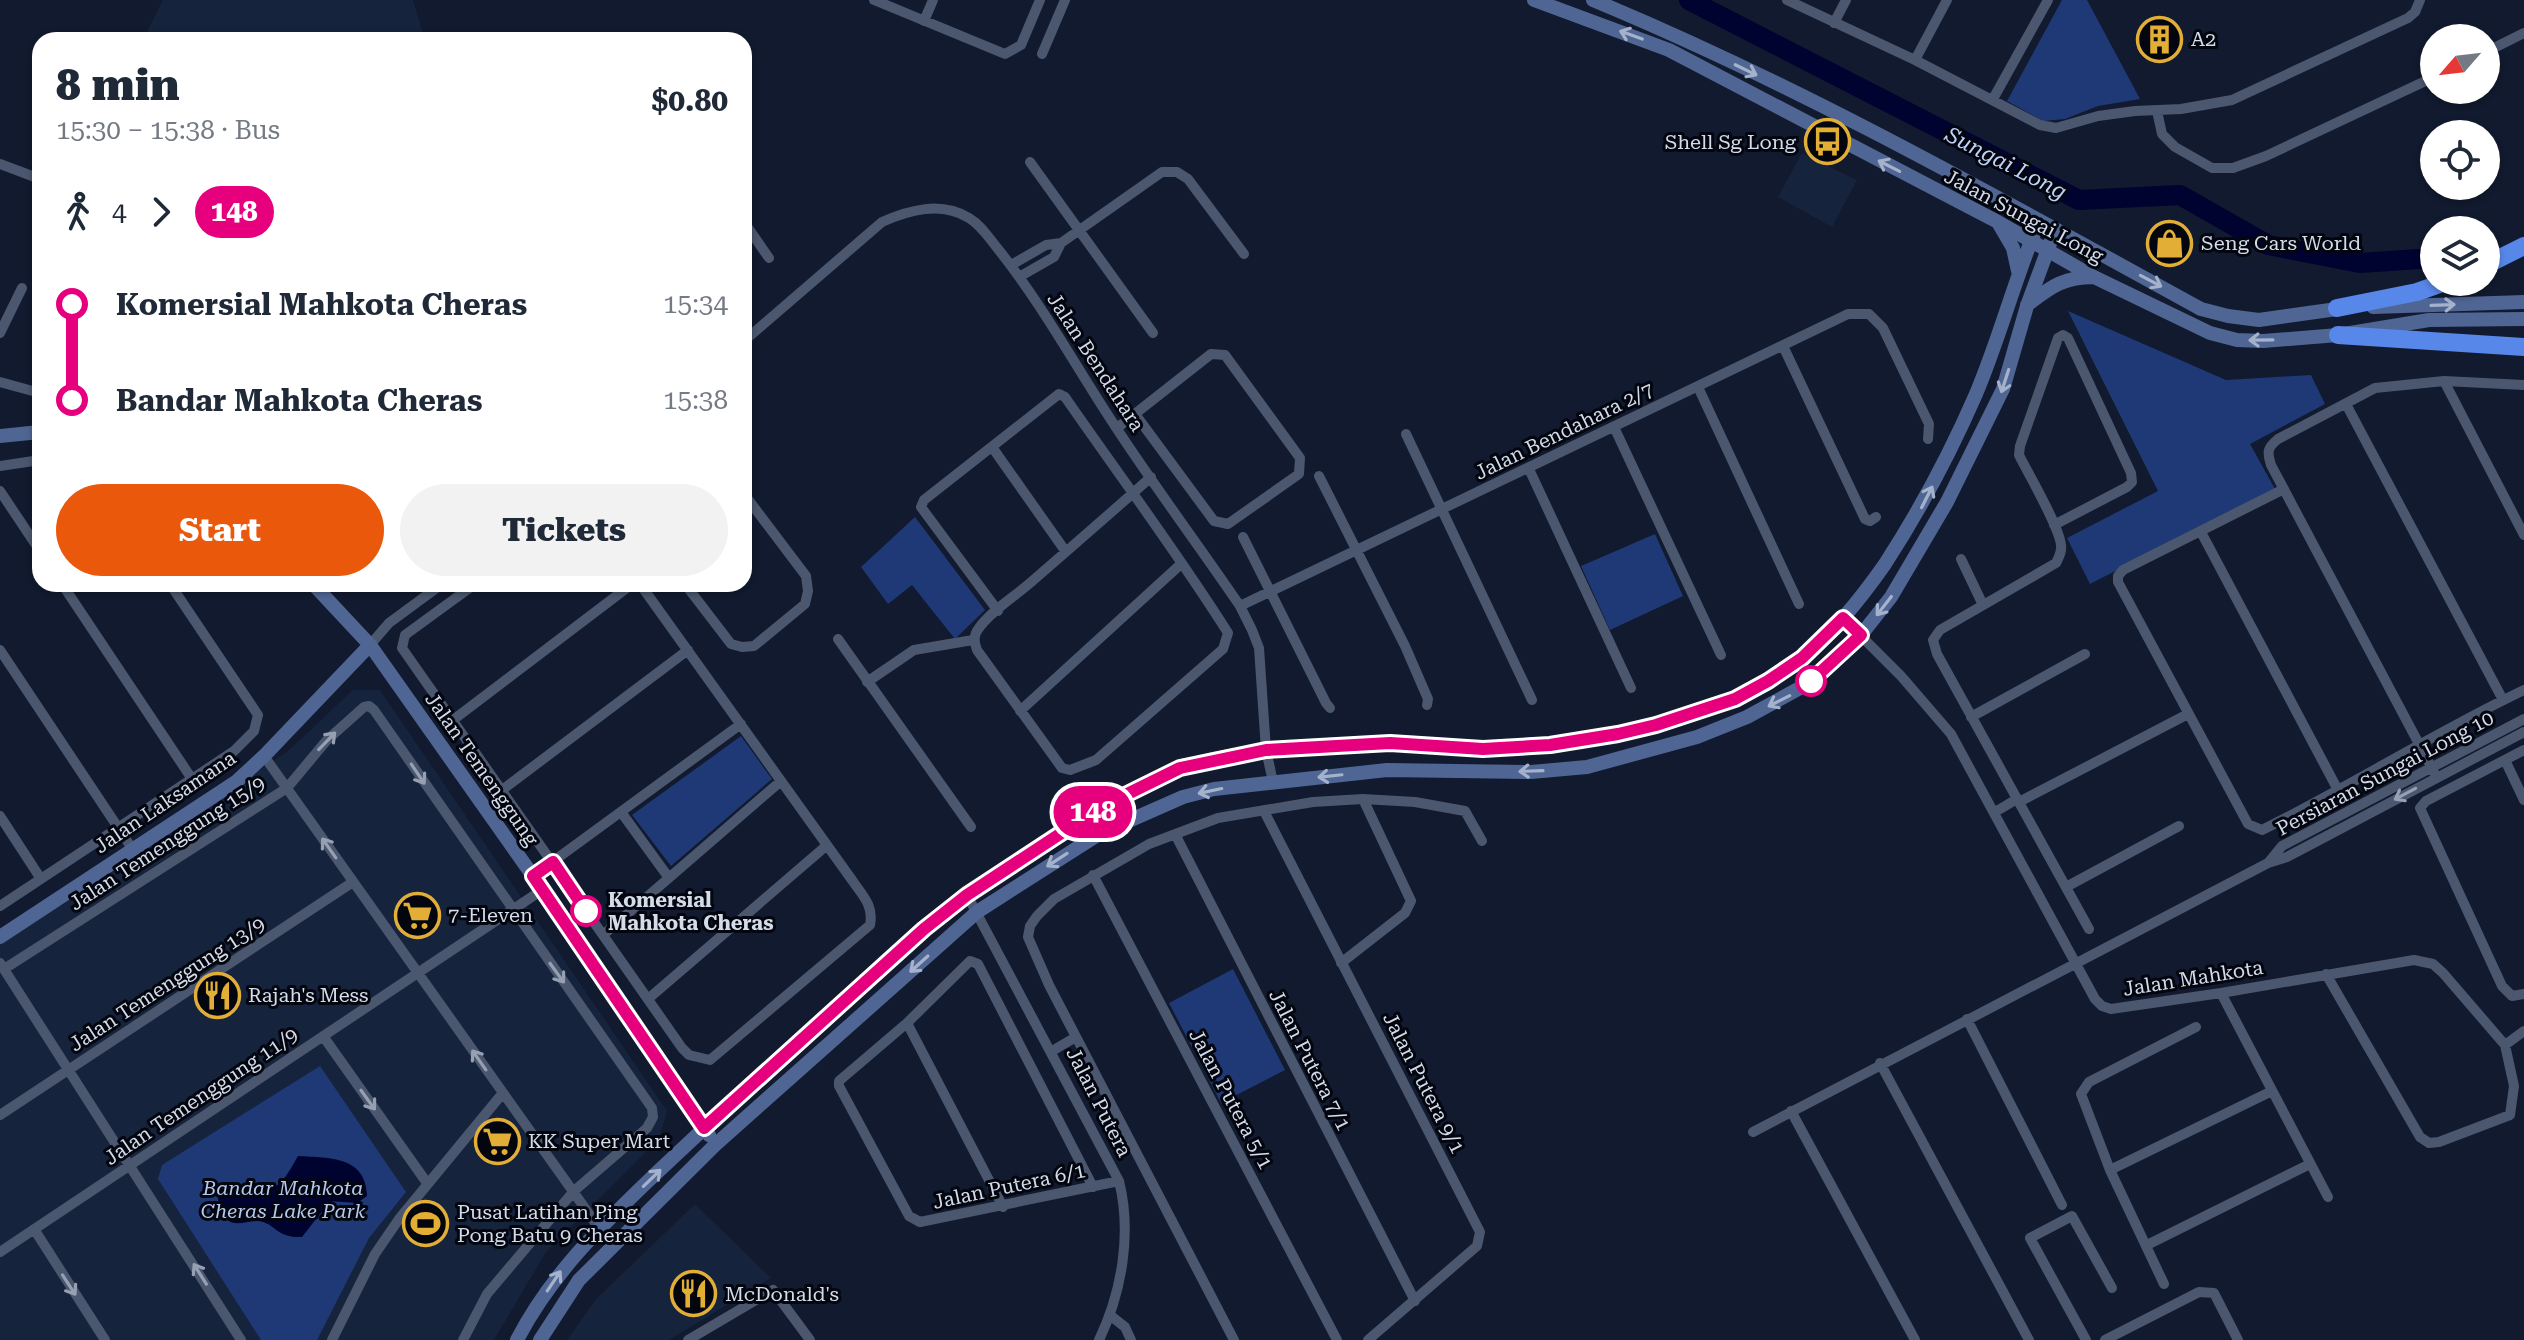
<!DOCTYPE html>
<meta charset="utf-8">
<style>
:root{--surface:#fff;--page:#f2f2f3;--text:#1f2937;--muted:#747a83;--accent:#ea580c}
body{margin:0;font-family:"Roboto Serif",serif;background:var(--page);color:var(--text);height:100vh;display:flex;flex-direction:column;font-size:30px;white-space:nowrap}
*{box-sizing:border-box;margin:0}
p{font-size:26px;color:var(--muted)}
.icon{flex:none;width:44px;height:44px;fill:none;stroke:currentColor;stroke-width:2;stroke-linecap:round;stroke-linejoin:round}
.map{position:relative;flex:1;overflow:hidden}
.details{position:absolute;left:32px;top:32px;width:720px;height:560px;display:flex;flex-direction:column;background:var(--surface);border-radius:24px;box-shadow:0 2px 6px #0004}
.details>*{flex:none}
.badge{padding:0 16px;border-radius:26px;font-size:28px;line-height:52px}
.needle{width:52px;rotate:242deg}
.buttons{position:absolute;left:2420px;top:24px;display:grid;gap:16px}
.buttons a{display:grid;place-items:center;width:80px;height:80px;border-radius:50%;background:var(--surface);box-shadow:0 2px 6px #0004;font-size:40px}
.map>.badge{position:absolute;translate:-50% -50%;box-shadow:0 0 0 4px #fff}
.legs{display:flex;align-items:center;gap:12px;height:88px;padding:0 24px;font-size:26px}
.legs p{margin-inline-start:auto}
.overview{display:flex;align-items:center;justify-content:space-between;height:136px;padding:0 24px}
h1{font-size:44px;font-weight:800;line-height:60px}
.button{display:flex;gap:16px;margin-top:auto;padding:16px 24px}
.button a{flex:1;height:92px;border-radius:48px;background:var(--accent);color:#fff;font-size:32px;font-weight:800;line-height:92px;text-align:center}
.button a+a{background:var(--page);color:var(--text)}
ul{padding:0 24px;list-style:none}
li{display:flex;align-items:center;gap:28px;height:96px;font-size:30px}
li i{display:grid;place-items:center;width:12px;height:100%;margin:0 10px;background:currentColor}
li i::after{content:'';width:20px;height:20px;margin:-10px;border:6px solid;border-radius:50%;background:var(--surface)}
li p{margin-inline-start:auto}
li:first-child i{background:linear-gradient(#0000 50%,currentColor 0)}
li:last-child i{background:linear-gradient(currentColor 50%,#0000 0)}
.map>svg:first-child{display:block}
</style>
<div class="map">
<svg width="2524" height="1340" viewBox="0 0 2524 1340">
<rect width="100%" height="100%" fill="#111a2e"/>
<!-- built -->
<path fill="#16233c" d="M163 0H413L425 40H143Z
M1802 153 1857 180 1832 227 1778 197Z
M353 690H380L667 1111 659 1139 546 1252 494 1340H0V941L288 751Z
M695 1204 771 1278 669 1340H567L596 1299Z"/>
<!-- green -->
<path fill="#1e3975" d="M2062 0H2087L2140 99 2098 106 2065 119 2043 121 2007 101Z
M2068 311 2226 380 2311 375 2325 404 2250 444 2275 489 2090 584 2067 538 2158 491Z
M915 517 985 610 955 639 912 585 888 604 861 567Z
M1655 534 1683 596 1610 630 1581 566Z
M741 736 772 779 671 866 632 815Z
M1233 969 1285 1070 1221 1103 1169 1003Z
M320 1066 406 1192 369 1238 317 1340H261L158 1179 162 1165Z"/>
<!-- water -->
<path fill="#00022f" d="M298 1156C330 1158 366 1156 367 1196L357 1203 330 1201 302 1237C275 1238 276 1223 258 1221 246 1220 237 1228 226 1219 198 1173 253 1196 269 1190 283 1185 291 1168 298 1156Z"/>
<g fill="none" stroke-linecap="round" stroke-linejoin="round">
<!-- river -->
<path stroke="#00022f" stroke-width="20" d="M1689 0 2079 200 2180 195 2268 245 2360 263 2434 258"/>
<!-- street -->
<path stroke="#4b576e" stroke-width="10" d="M874 0 1005 54 1021 45 1040 0
M1787 0 1915 60 2040 125 2056 128 2098 116 2135 111 2181 109 2232 100 2408 18 2415 12 2420 0
M924 21 933 0
M1834 23 1846 0
M2486 52 2524 33
M1042 54 1065 0
M1915 60 1947 0
M1993 99 2048 0
M2157 111 2162 134 2175 147 2212 168H2233L2266 156 2434 77
M1030 162 1153 333
M0 164 40 179
M744 222 769 258
M1011 265 1046 245 1061 243 1162 172H1177L1188 179 1244 254
M1019 277 1054 257 1061 243
M0 333 22 288
M744 341 882 222C909 210 941 201 969 218 981 225 989 238 998 249 1042 304 1076 367 1115 426 1155 487 1199 546 1240 606L1252 630 1259 648 1266 750 1273 782
M1783 346 1865 519 1870 521 1876 517
M2444 381 2524 535
M0 382 40 393
M1698 387 1799 604
M2346 404 2503 700
M1614 427 1721 655
M1117 428 1211 354 1225 355 1300 458 1299 474 1228 524 1214 521 1135 414
M1406 434 1532 700
M992 447 1066 552
M0 466 40 460
M1529 469 1631 688
M1319 476 1405 646 1428 699 1427 705
M2284 489 2123 570 2118 576V582L2248 824 2262 830C2351 786 2434 733 2524 690
M0 491 40 551
M2054 525 2127 487 2132 482 2131 473 2068 338 2063 335 2058 338 2020 446 2019 455C2029 475 2059 526 2061 545 2062 552 2059 557 2056 563L1940 630 1933 640 1937 654 2089 929
M2201 532 2339 792
M1243 537 1326 703 1330 708
M1961 559 1983 605
M62 584 192 779
M475 584 405 635 402 648 682 1048 689 1055 710 1060 870 925C874 905 862 895 852 880L640 584
M685 584 731 644 742 647 754 646 805 604 808 591 806 576 744 494
M1240 606 1848 314H1869L1883 328 1929 424 1928 439
M998 611 921 507 924 500 1059 394 1065 397C1119 475 1177 552 1228 633L1223 649 1096 760 1070 770 1062 768 977 650C974 642 973 635 979 628 991 611 1014 597 1030 583 1070 548 1111 513 1151 477
M1843 618 1901 676 1951 734 2095 999 2102 1006 2111 1009 2221 993 2414 960 2433 964 2443 973 2505 1045 2514 1086 2510 1115 2439 1142 2429 1143 2420 1137 2326 974
M838 639 971 827
M370 645 389 623 442 584
M0 650 133 850
M867 682 914 650 973 640
M1020 711 1181 564
M1971 717 2085 654
M453 720 632 584
M2524 750 2426 801 2420 808 2502 986 2512 996 2524 994
M264 756 599 1228
M2505 760 2524 800
M2436 776 2271 465C2267 452 2267 448 2278 439L2375 388 2444 381 2524 385
M502 790 688 650
M2019 802 2188 714
M1264 811 1480 1232 1477 1246 1368 1340
M621 812 669 878
M1995 812 2017 799
M0 816 41 879
M1175 834 1415 1301
M2269 862 2282 846 2524 719
M1093 875 1337 1340
M533 876 741 724
M2066 887 2179 826
M967 895 1119 1181C1132 1233 1122 1292 1099 1340
M0 906 234 751 254 731 258 715 170 584
M603 935 781 781
M0 963 241 1340
M1341 963 1405 913 1411 901 1363 799
M4 969 287 788 327 740 364 707 369 706 374 710 652 1108 653 1117 647 1128 574 1191 487 1294 463 1340
M2221 993 2328 1197
M648 999 826 846
M1967 1019 2062 1205
M907 1023 1003 1207
M323 1036 427 1183
M2505 1045 2524 1031
M1052 1051 1076 1037
M1880 1063 2029 1340
M1791 1111 1915 1340
M0 1115 353 882
M1753 1132 2268 863 2287 857 2524 732
M2110 1170 2272 1091
M1093 1187 978 964 970 961 907 1023 839 1081V1086L909 1216 920 1222 1119 1181
M34 1229 105 1340
M2147 1245 2310 1164
M0 1252 542 890
M2164 1284 2110 1170 2081 1094 2089 1082 2196 1027
M1111 1316 1125 1327 1131 1340
M332 1340 375 1254 399 1219 502 1094
M688 1340 773 1290 810 1340
M1234 1340 1049 985 1028 937 1030 926 1037 916 1054 899 1149 844 1218 818 1313 802 1363 799 1415 802 1465 811 1482 841
M2086 1340 2030 1238 2072 1216 2112 1288
M2105 1340 2199 1292 2214 1293 2238 1340"/>
<!-- secondary -->
<path stroke="#4f6593" stroke-width="14" d="M1534 0 1669 50 1998 222 2094 277 2210 333 2237 340 2263 341 2338 335 2429 320 2524 319
M1593 0C1803 87 2002 200 2201 309L2228 316 2259 320 2344 308
M1999 224 2013 248 2018 271
M2027 305C2051 287 2063 277 2094 277
M2373 307 2524 302
M0 436 40 432
M313 584 370 645 533 876 709 1135
M0 937 237 781 264 756 370 645
M517 1340C549 1278 596 1231 646 1183 685 1146 725 1109 765 1072 818 1024 870 975 924 929 966 894 1013 865 1058 835 1105 804 1157 771 1213 759 1253 751 1293 749 1334 746 1354 745 1375 742 1395 743 1426 744 1456 749 1487 749 1593 747 1720 722 1804 656 1836 630 1862 597 1885 564 1922 507 1949 456 1976 394 2000 337 2015 278 2039 221
M540 1340 579 1280 715 1145 977 912 1099 834 1183 797 1214 789 1387 770 1531 772 1587 767 1697 737 1747 717 1809 683 1861 635 1891 597 1947 502 2003 389 2027 306 2055 230"/>
<!-- highway -->
<path stroke="#5887ea" stroke-width="18" d="M2486 265 2524 246
M2337 308 2417 292 2445 282
M2338 335 2524 347"/>
</g>
<!-- one-way arrows -->
<defs><path id="oneway-shaft" d="M-6 0H5M1.5-3L5.5 0L1.5 3" fill="none" stroke-width="1.6" stroke-linecap="round" stroke-linejoin="round" transform="scale(2)"/></defs>
<g stroke="#a5b2cb">
<use href="#oneway-shaft" transform="translate(1631 35) rotate(-160)"/>
<use href="#oneway-shaft" transform="translate(1746 70) rotate(26)"/>
<use href="#oneway-shaft" transform="translate(1889 166) rotate(-153)"/>
<use href="#oneway-shaft" transform="translate(2151 281) rotate(28)"/>
<use href="#oneway-shaft" transform="translate(2443 305) rotate(-2)"/>
<use href="#oneway-shaft" transform="translate(2261 340) rotate(179)"/>
<use href="#oneway-shaft" transform="translate(2005 381) rotate(108)"/>
<use href="#oneway-shaft" transform="translate(1927 497) rotate(-63)"/>
<use href="#oneway-shaft" transform="translate(1884 606) rotate(128)"/>
<use href="#oneway-shaft" transform="translate(1779 701) rotate(153)"/>
<use href="#oneway-shaft" transform="translate(1531 771) rotate(178)"/>
<use href="#oneway-shaft" transform="translate(1330 776) rotate(174)"/>
<use href="#oneway-shaft" transform="translate(1210 791) rotate(168)"/>
<use href="#oneway-shaft" transform="translate(1057 860) rotate(147)"/>
<use href="#oneway-shaft" transform="translate(919 964) rotate(138)"/>
<use href="#oneway-shaft" transform="translate(652 1178) rotate(-44)"/>
<use href="#oneway-shaft" transform="translate(554 1281) rotate(-56)"/>
</g>
<g stroke="#96a0b2">
<use href="#oneway-shaft" transform="translate(327 741) rotate(-46)"/>
<use href="#oneway-shaft" transform="translate(418 774) rotate(56)"/>
<use href="#oneway-shaft" transform="translate(2405 794) rotate(152)"/>
<use href="#oneway-shaft" transform="translate(329 848) rotate(-125)"/>
<use href="#oneway-shaft" transform="translate(557 973) rotate(54)"/>
<use href="#oneway-shaft" transform="translate(479 1060) rotate(-125)"/>
<use href="#oneway-shaft" transform="translate(368 1100) rotate(54)"/>
<use href="#oneway-shaft" transform="translate(200 1274) rotate(-122)"/>
<use href="#oneway-shaft" transform="translate(69 1285) rotate(57)"/>
</g>
<g fill="none" stroke-linecap="round" stroke-linejoin="round">
<defs>
<path id="line-1" d="M586 911 553 862 533 876 704 1128 924 929 967 895 1101 807 1180 768 1266 750 1390 743 1483 749 1550 745 1618 734 1656 725 1735 699 1768 681 1802 658 1843 618 1861 635 1811 681"/>
</defs>
<!-- line-1 casing -->
<use href="#line-1" stroke="#fff" stroke-width="18"/>
<!-- line-1 -->
<use href="#line-1" stroke="#e6007e" stroke-width="12"/>
</g>
<!-- icons -->
<defs>
<symbol id="building-ring" viewBox="-11 -11 22 22"><circle r="9.5" fill="#03060e" stroke="#e3ae35" stroke-width="1.5"/><path d="M-4-6H4V6H1V3H-1V6H-4ZM-2.5-4.3h1.7v1.8h-1.7ZM.8-4.3h1.7v1.8H.8ZM-2.5-1h1.7V.8h-1.7ZM.8-1h1.7V.8H.8Z" fill="#e3ae35"/></symbol>
<symbol id="bus-ring" viewBox="-11 -11 22 22"><circle r="9.5" fill="#03060e" stroke="#e3ae35" stroke-width="1.5"/><path d="M-5-6H5V4H4V6H2V4H-2V6H-4V4H-5ZM-3.5-4V0h7V-4ZM-3.5 1.2v1.5H-2V1.2ZM2 1.2v1.5H3.5V1.2Z" fill="#e3ae35"/></symbol>
<symbol id="shop-ring" viewBox="-11 -11 22 22"><circle r="9.5" fill="#03060e" stroke="#e3ae35" stroke-width="1.5"/><path d="M-5-2.5h2.3a2.7 3.5 0 0 1 5.4 0H5L5.5 6h-11ZM-1.5-2.5h3a1.5 2.3 0 0 0-3 0Z" fill="#e3ae35"/></symbol>
<symbol id="supermarket-ring" viewBox="-11 -11 22 22"><circle r="9.5" fill="#03060e" stroke="#e3ae35" stroke-width="1.5"/><path d="M-6-5.5h2.5l.6 2H6L4.5 2H-2.5L-4.4-4H-6ZM-1.5 3.2a1.3 1.3 0 1 0 .1 0ZM3 3.2a1.3 1.3 0 1 0 .1 0Z" fill="#e3ae35"/></symbol>
<symbol id="restaurant-ring" viewBox="-11 -11 22 22"><circle r="9.5" fill="#03060e" stroke="#e3ae35" stroke-width="1.5"/><path d="M-5-6h1v4h1v-4h1v4h1v-4h1v5L-1.5 .5V6h-2V.5L-5-1ZM5-6V6H3V1.5H1.5Q1.5-4 5-6Z" fill="#e3ae35"/></symbol>
<symbol id="stadium-ring" viewBox="-11 -11 22 22"><circle r="9.5" fill="#03060e" stroke="#e3ae35" stroke-width="1.5"/><path d="M0-5a6.5 5 0 1 0 0 10a6.5 5 0 1 0 0-10ZM-3.5-1.8h7v3.6h-7Z" fill="#e3ae35"/></symbol>
</defs>
<g fill-rule="evenodd">
<use href="#building-ring" x="2134" y="14" width="51" height="51"/>
<use href="#bus-ring" x="1802" y="116" width="51" height="51"/>
<use href="#shop-ring" x="2144" y="218" width="51" height="51"/>
<use href="#supermarket-ring" x="392" y="890" width="51" height="51"/>
<use href="#restaurant-ring" x="192" y="970" width="51" height="51"/>
<use href="#supermarket-ring" x="472" y="1116" width="51" height="51"/>
<use href="#stadium-ring" x="400" y="1198" width="51" height="51"/>
<use href="#restaurant-ring" x="668" y="1268" width="51" height="51"/>
</g>
<!-- markers -->
<g fill="#fff" stroke="#e6007e" stroke-width="4">
<circle cx="1811" cy="681" r="14"/>
<circle cx="586" cy="911" r="14"/>
</g>
<g text-anchor="middle" dominant-baseline="central" stroke-width="6" stroke-linejoin="round" paint-order="stroke">
<!-- poi labels -->
<g font-size="20" fill="#d4dbe9" stroke="#03060e" text-anchor="start">
<text x="2191" y="39">A2</text>
<text x="1796" y="142" text-anchor="end">Shell Sg Long</text>
<text x="2201" y="243">Seng Cars World</text>
<text x="448" y="915">7-Eleven</text>
<text x="248" y="995">Rajah's Mess</text>
<text x="528" y="1141">KK Super Mart</text>
<text x="457" y="1212">Pusat Latihan Ping<tspan x="457" dy="23">Pong Batu 9 Cheras</tspan></text>
<text x="725" y="1294">McDonald's</text>
</g>
<!-- street labels -->
<g font-size="20" fill="#d4dbe9" stroke="#03060e">
<text transform="translate(2024 216) rotate(28)">Jalan Sungai Long</text>
<text transform="translate(1096 362) rotate(57)">Jalan Bendahara</text>
<text transform="translate(1564 431) rotate(-26)">Jalan Bendahara 2/7</text>
<text transform="translate(482 769) rotate(55)">Jalan Temenggung</text>
<text transform="translate(2385 773) rotate(-28)">Persiaran Sungai Long 10</text>
<text transform="translate(165 802) rotate(-34)">Jalan Laksamana</text>
<text transform="translate(167 843) rotate(-33)">Jalan Temenggung 15/9</text>
<text transform="translate(2193 978) rotate(-9)">Jalan Mahkota</text>
<text transform="translate(167 984) rotate(-33)">Jalan Temenggung 13/9</text>
<text transform="translate(1310 1060) rotate(63)">Jalan Putera 7/1</text>
<text transform="translate(1424 1083) rotate(63)">Jalan Putera 9/1</text>
<text transform="translate(201 1096) rotate(-34)">Jalan Temenggung 11/9</text>
<text transform="translate(1231 1099) rotate(62)">Jalan Putera 5/1</text>
<text transform="translate(1099 1102) rotate(63)">Jalan Putera</text>
<text transform="translate(1009 1186) rotate(-12)">Jalan Putera 6/1</text>
</g>
<!-- stop labels -->
<g font-size="20" font-weight="bold" fill="#d4dbe9" stroke="#03060e" text-anchor="start">
<text x="608" y="900">Komersial<tspan x="608" dy="23">Mahkota Cheras</tspan></text>
</g>
<!-- park labels -->
<g font-size="20" font-style="italic" fill="#b5c8ee" stroke="#03060e">
<text x="283" y="1188">Bandar Mahkota<tspan x="283" dy="23">Cheras Lake Park</tspan></text>
</g>
<!-- water labels -->
<g font-size="22" font-style="italic" fill="#bfd3f9" stroke="#03060e">
<text transform="translate(2006 163) rotate(27)">Sungai Long</text>
</g>
</g>
</svg>
<div class="buttons">
<a><svg class="needle" viewBox="-14 -14 28 28"><path d="M0-13l5 13h-10z" fill="#e53935"/><path d="M0 13l5-13h-10z" fill="#747a83"/></svg></a>
<a><svg class="icon" aria-label="locate" viewBox="0 0 24 24"><circle cx="12" cy="12" r="6"/><path d="M12 2v4M12 18v4M2 12h4M18 12h4"/></svg></a>
<a><svg class="icon" aria-label="layers" viewBox="0 0 24 24"><path d="M12 4l9 5-9 5-9-5zM3 14l9 5 9-5"/></svg></a>
</div>
<b class="badge" style="left:1093px;top:812px;background:#e6007e;color:#fff">148</b>
<section class="details">
<div class="overview"><div><h1>8 min</h1><p>15:30 – 15:38 · Bus</p></div><b>$0.80</b></div>
<div class="legs"><svg class="icon" aria-label="walk" viewBox="0 0 24 24"><circle cx="13" cy="4" r="2"/><path d="M13 8l-2 6 4 7M11 14l-3 7M7 12l3-4h3l4 4"/></svg>4<svg class="icon" aria-label="forward" viewBox="0 0 24 24"><path d="M9 5l7 7-7 7"/></svg><b class="badge" style="background:#e6007e;color:#fff">148</b></div>
<ul>
<li><i style="color:#e6007e"></i><b>Komersial Mahkota Cheras</b><p>15:34</p></li>
<li><i style="color:#e6007e"></i><b>Bandar Mahkota Cheras</b><p>15:38</p></li>
</ul>
<div class="button"><a>Start</a><a>Tickets</a></div>
</section>
</div>
